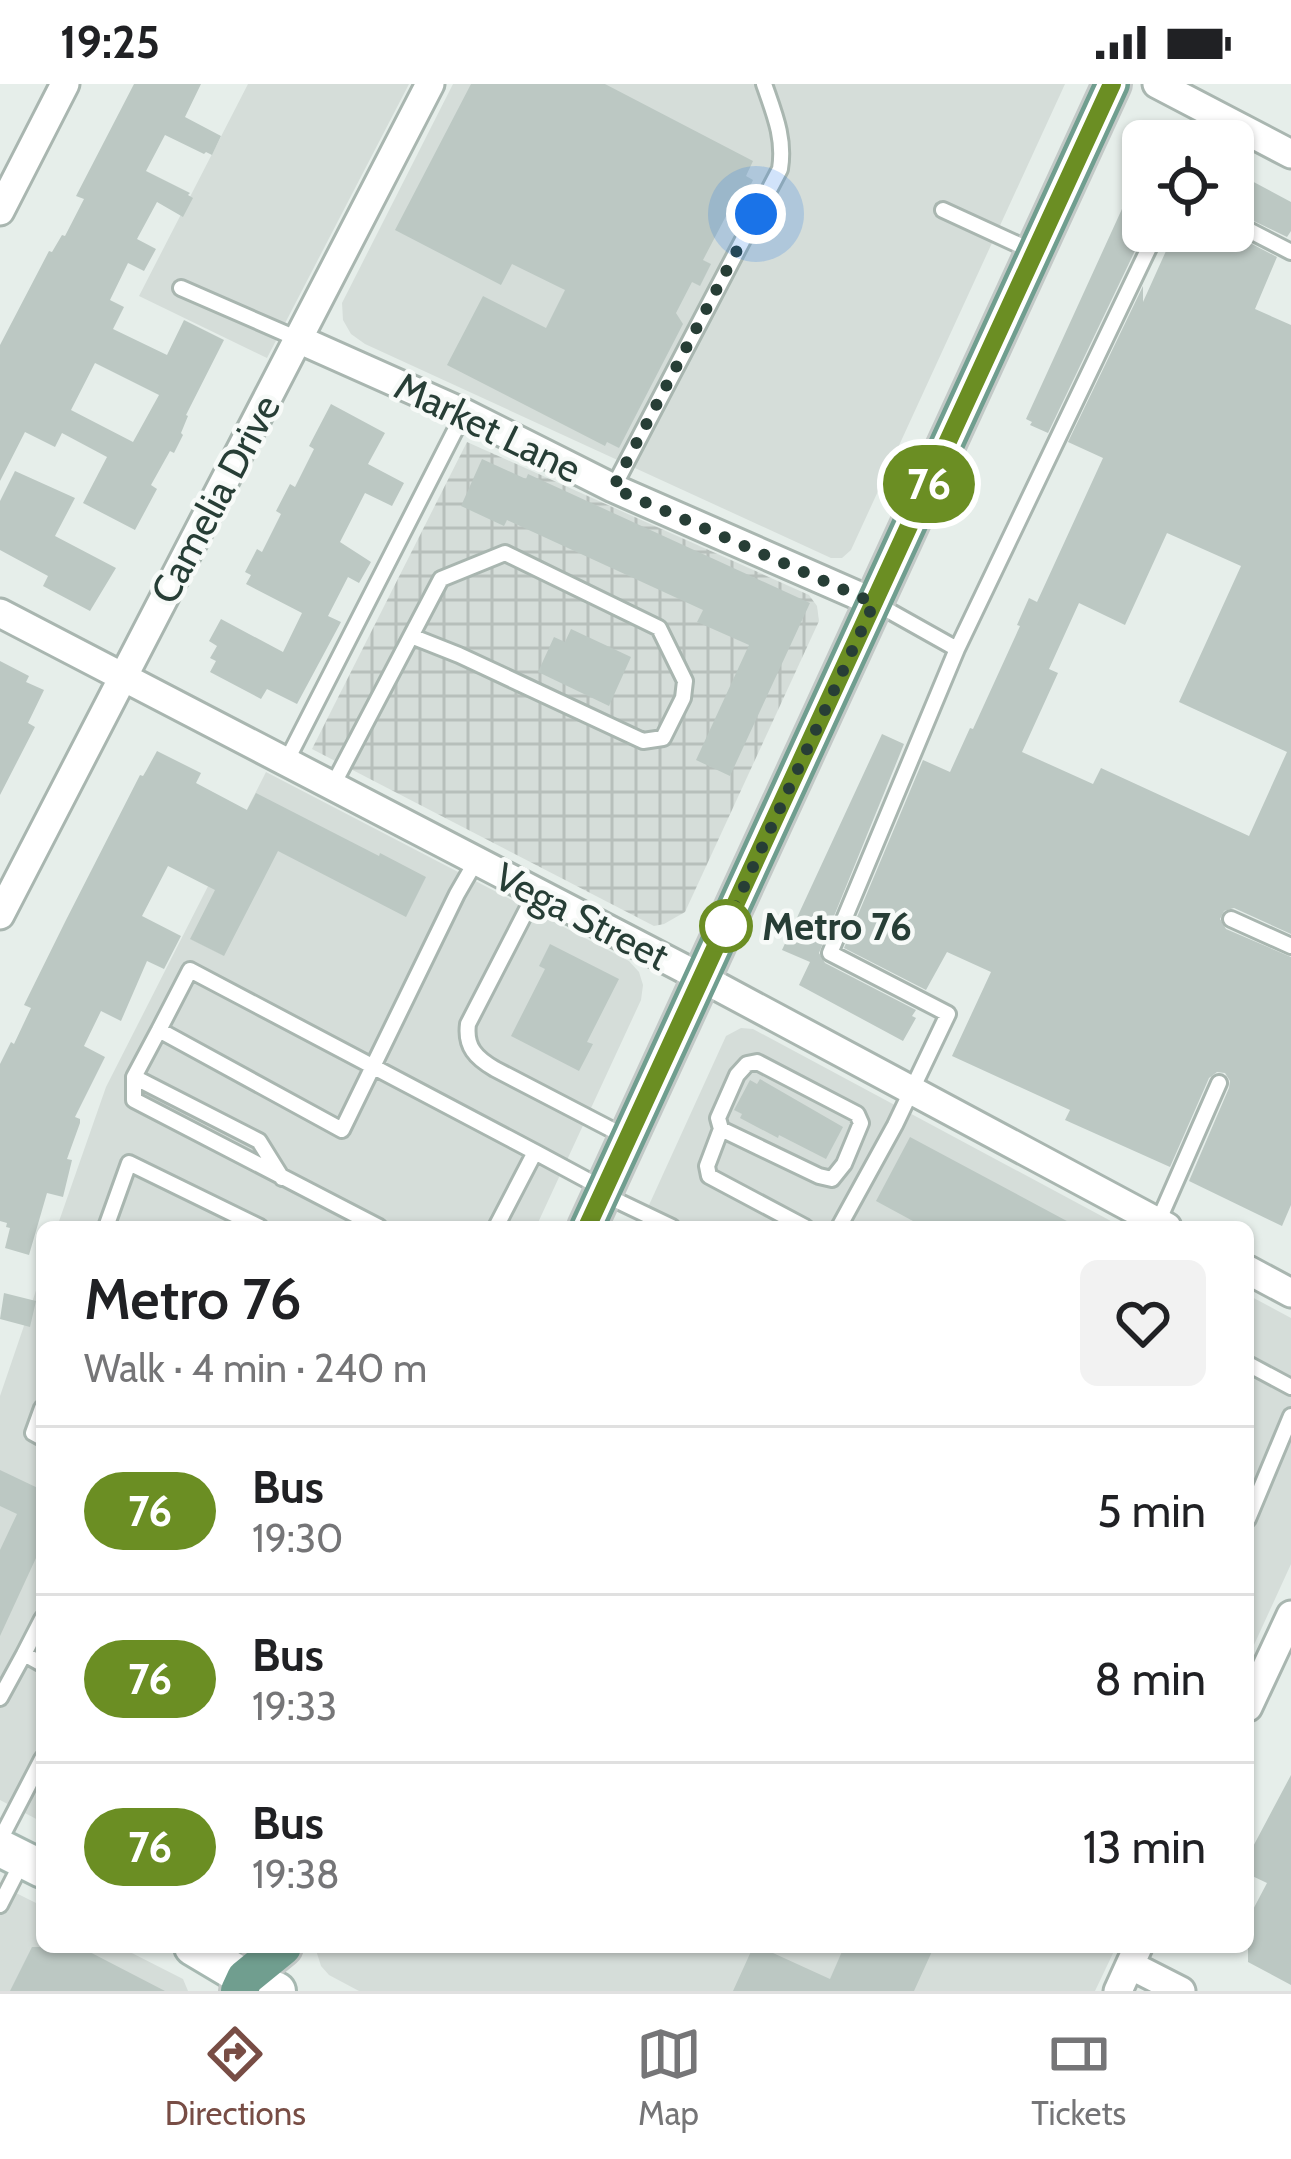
<!DOCTYPE html>
<meta charset="utf-8">
<style>
:root{--surface:#fff;--page:#f2f2f2;--text:#202124;--muted:#757577;--line:#e0e0e0;--accent:#784d45}
body{margin:0;font-family:Cabin,sans-serif;background:var(--page);color:var(--text);height:100vh;display:flex;flex-direction:column;font-size:45px;white-space:nowrap}
*{box-sizing:border-box;margin:0}
p{font-size:39px;color:var(--muted)}
.icon{flex:none;width:66px;height:66px;fill:none;stroke:currentColor;stroke-width:2;stroke-linecap:round;stroke-linejoin:round}
.map{position:relative;flex:1;overflow:hidden}
.details{position:absolute;left:36px;top:1137px;width:1218px;height:732px;display:flex;flex-direction:column;background:var(--surface);border-radius:18px;box-shadow:0 3px 9px #0004}
.details>*{flex:none}
.badge{padding:0 24px;border-radius:39px;font-size:42px;line-height:78px}
.buttons{position:absolute;left:1122px;top:36px;display:grid;gap:24px}
.buttons a{display:grid;place-items:center;width:132px;height:132px;border-radius:18px;background:var(--surface);box-shadow:0 3px 9px #0004;font-size:60px}
.you{position:absolute;width:60px;height:60px;margin:-30px;border:9px solid #fff;border-radius:50%;background:#1a73e8;box-shadow:0 0 0 18px #1a73e833}
.map>.badge{position:absolute;translate:-50% -50%;box-shadow:0 0 0 6px #fff}
.round{display:grid;place-items:center;flex:none;width:126px;height:126px;border-radius:18px;background:var(--page)}
.headline{display:flex;align-items:center;justify-content:space-between;height:204px;padding:0 48px}
h1{font-size:57px;font-weight:600;line-height:90px}
ul{padding:0;list-style:none}
li{display:flex;align-items:center;gap:36px;height:168px;padding:0 48px;border-top:3px solid var(--line)}
li div{flex:1}
li b{display:block;font-size:45px}
li em{font-style:normal}
li .badge{min-width:132px;font-weight:700;text-align:center}
.status{display:flex;justify-content:space-between;align-items:center;height:84px;padding:0 60px;background:var(--surface);direction:ltr}
.status svg{height:33px;fill:currentColor}
.dock{display:flex;justify-content:space-around;align-items:center;height:168px;border-top:3px solid var(--line);background:var(--surface);font-size:33px;color:var(--muted)}
.dock a{display:grid;justify-items:center;gap:6px}
.dock .on{color:var(--accent)}
.map>svg:first-child{display:block}
</style>
<div class="status"><b>19:25</b><svg viewBox="0 0 49 12"><path d="M0 12V9h3v3zM5 12V6h3v6zM10 12V3h3v9zM15 12V0h3v12zM26 1h20v11H26zM47 4h2v5h-2z"/></svg></div>
<div class="map">
<svg width="1291" height="1907" viewBox="0 0 1291 1907">
<defs>
<pattern id="industrial-grid" width="8" height="8" patternUnits="userSpaceOnUse" patternTransform="scale(3)"><rect width="8" height="8" fill="#d5ddd9"/><path d="M0 4h8M4 0v8" fill="none" stroke="#b7bfbb"/></pattern>
</defs>
<rect width="100%" height="100%" fill="#e6eeea"/>
<!-- built -->
<path fill="#d5ddd9" d="M248 0H409L267 274 139 212Z
M453 0H1065L851 466 842 474H831L365 260 351 250 343 236 342 219Z
M266 688 629 877 639 888 643 901 641 916 536 1143H57L106 1003Z
M741 944 753 945 1122 1143H639L726 952Z
M42 1189V1738L0 1716V1312Z
M1248 1211 1291 1234V1480L1248 1574Z
M0 1801 42 1822V1863H120L183 1895 188 1907H0Z
M315 1863H1116L1095 1907H359L329 1891 321 1882Z"/>
<!-- industrial -->
<path fill="url(#industrial-grid)" d="M467 358 809 511 817 522 819 537 685 828 664 840 654 842 312 665Z"/>
<!-- building -->
<path fill="#bcc8c3" fill-rule="evenodd" d="M134 0H201L185 33 221 52 212 71 206 68 204 70 165 51 146 87 190 109 188 111 193 114 183 133 157 118 137 155 156 165 144 187 128 179 110 216 124 223 113 245 167 271 184 236 224 256 186 331 188 332 181 349 183 351 174 369 170 367 151 401 157 405 135 446 83 419 107 373 62 349 55 363 25 348 0 397V261L49 167 52 168 62 151 65 152 84 115 76 112ZM95 279 159 311 133 358 71 326Z
M471 0H605L753 77 746 92 753 96 743 117 736 113 703 176 711 180 700 202 692 198 676 229 683 240 619 364 607 358 605 362 447 281 483 212 546 244 565 206 512 180 501 201 395 146Z
M1143 79V150L1048 349 1030 341 1032 338 1026 335Z
M1233 87 1291 118V147L1287 153 1233 127Z
M1175 147H1227L1277 173 1255 225 1291 241V850L1234 824 1224 827 1220 835 1226 845 1291 873V1121L1282 1142 1189 1097 1229 1004 1230 997 1225 989 1217 988 1209 994 1170 1083 1065 1036 1070 1026 952 972 991 888 947 868 926 906 844 864 923 676 950 688 970 644 973 645 1020 542 1017 541 1029 514 1037 518 1103 374 1068 358 1143 202V218ZM1167 449 1241 482 1179 618 1287 668 1249 752 1101 684 1093 700 1022 668 1058 589 1049 585 1079 519 1125 541Z
M331 320 385 349 368 380 404 399 392 422 365 409 340 458 371 478 359 499 348 493 328 532 341 538 297 620 267 605 261 615 210 588 216 577 210 574 217 562 209 557 221 535 283 568 302 529 246 500 251 491 245 488 257 465 262 468 281 430 276 427 290 400 295 403 314 365 309 362Z
M482 375 526 395 528 390 810 519 730 692 696 676 749 561 697 538 703 526 507 436 504 442 461 422Z
M15 387 75 414 55 452 116 484 90 527 43 502 48 492 0 466V417Z
M571 545 631 573 609 622 538 588 554 553 565 558Z
M0 577 29 592 26 598 44 606 28 639 35 643 0 711Z
M882 650 904 660 819 869 825 879 916 926 912 932 916 934 903 957 799 901 810 878 782 866Z
M157 667 201 689 196 699 247 726 256 709 379 772 380 769 426 793 406 833 278 767 224 872 190 855 215 806 168 782 142 832 181 852 164 885 147 877 121 937 101 927 84 962 105 973 75 1033 80 1035V1039L67 1075 72 1076 63 1113 47 1109 29 1171 5 1164 10 1144 6 1143 7 1139 0 1137V980L11 958 14 960 31 924 24 921 66 836 140 691 143 692 146 687Z
M550 860 619 895 587 958 593 960 579 987 511 952 545 885 539 882Z
M760 995 843 1043 826 1075 779 1051 778 1054 740 1034 742 1030 734 1026 750 996 757 1000Z
M910 1053 1078 1143H924L876 1117Z
M4 1209 36 1217 30 1243 0 1235Z
M0 1386 42 1406V1461L0 1552V1466L17 1430 0 1422Z
M1291 1691V1901L1248 1878V1835L1267 1799 1248 1790V1772Z
M32 1863H80L165 1907H10Z
M753 1863H760L830 1895 844 1863H934L914 1907H733Z"/>
<g fill="none" stroke-linecap="round" stroke-linejoin="round">
<defs>
<path id="service" d="M943 126 1030 166
M1233 138 1291 168
M181 204 298 255
M613 404 780 85C785 54 774 29 764 0
M875 519 957 565 1157 147
M286 678 464 329
M333 701 441 495 505 469 659 544 685 597 683 614 663 654 643 657 459 571 411 552
M536 808 468 940C465 963 476 974 495 985L624 1052
M1231 835 1291 862
M159 946 190 886 535 1068 496 1143
M134 993V1016L379 1143
M721 1045 819 1092 832 1095 844 1080 861 1039 857 1030 757 978 747 980 737 991 718 1034 721 1045 707 1082 709 1092 805 1143
M535 1068 600 1103
M282 1094 259 1057 134 993 159 946 342 1046 457 810 476 777
M603 1110 672 1143
M1158 1138 1219 999
M106 1143 129 1079 260 1143
M839 1143 895 1041 948 930 830 869 957 565
M1248 1280 1291 1303
M42 1324 33 1349 42 1354
M1248 1435 1291 1332
M24 1570 42 1535
M0 1614 24 1570 42 1580
M0 1756 42 1675
M0 1821 23 1776"/>
<path id="minor" d="M1157 0 1291 70
M0 127 65 0
M298 255 464 329 613 404 875 519
M0 529 702 894 1167 1143
M0 831 430 0
M1248 1186 1291 1209
M1248 1623 1291 1531
M1130 1881 1181 1907
M1118 1907 1138 1863"/>
<path id="secondary" d="M0 1764 42 1785
M193 1863 245 1894 277 1907"/>
<path id="primary" d="M587 1143 1112 0
M239 1907 245 1894 283 1863"/>
</defs>
<!-- service casing -->
<use href="#service" stroke="#a9b6b0" stroke-width="20"/>
<!-- minor casing -->
<use href="#minor" stroke="#a9b6b0" stroke-width="33"/>
<!-- secondary casing -->
<use href="#secondary" stroke="#a6b8b1" stroke-width="42"/>
<!-- primary casing -->
<use href="#primary" stroke="#c3c9c7" stroke-width="42"/>
<!-- service -->
<use href="#service" stroke="#fff" stroke-width="14"/>
<!-- minor -->
<use href="#minor" stroke="#fff" stroke-width="27"/>
<!-- secondary -->
<use href="#secondary" stroke="#fff" stroke-width="36"/>
<!-- primary -->
<use href="#primary" stroke="#709e8f" stroke-width="36"/>
</g>
<g fill="none" stroke-linecap="round" stroke-linejoin="round">
<defs>
<path id="line" d="M587 1143 1112 0"/>
</defs>
<!-- line casing -->
<use href="#line" stroke="#fff" stroke-width="27"/>
<!-- line -->
<use href="#line" stroke="#6b8e23" stroke-width="18"/>
<!-- walk -->
<path stroke="#273e36" stroke-width="12" stroke-dasharray="0 21.6" d="M726 842 874 519 613 404 756 130"/>
</g>
<!-- markers -->
<circle fill="#fff" stroke="#6b8e23" stroke-width="6" cx="726" cy="842" r="24"/>
<g text-anchor="middle" dominant-baseline="central" stroke-width="9" stroke-linejoin="round" paint-order="stroke">
<!-- street labels -->
<g font-size="39" fill="#273e36" stroke="#f7faf8">
<text transform="translate(488 343) rotate(26)">Market Lane</text>
<text transform="translate(215 415) rotate(-62)">Camelia Drive</text>
<text transform="translate(582 832) rotate(27)">Vega Street</text>
</g>
<!-- stop labels -->
<g font-size="39" font-weight="bold" fill="#273e36" stroke="#f7faf8" text-anchor="start">
<text x="762" y="842">Metro 76</text>
</g>
</g>
</svg>
<div class="buttons">
<a><svg class="icon" aria-label="locate" viewBox="0 0 24 24"><circle cx="12" cy="12" r="6"/><path d="M12 2v4M12 18v4M2 12h4M18 12h4"/></svg></a>
</div>
<div class="you" style="left:756px;top:130px"></div>
<b class="badge" style="left:929px;top:400px;background:#6b8e23;color:#fff">76</b>
<section class="details">
<div class="headline"><div><h1>Metro 76</h1><p>Walk · 4 min · 240 m</p></div><a class="round"><svg class="icon" aria-label="heart" viewBox="0 0 24 24"><path d="M12 20l-8-8c-3-5 5-10 8-4 3-6 11-1 8 4z"/></svg></a></div>
<ul>
<li><span class="badge" style="background:#6b8e23;color:#fff">76</span><div><b>Bus</b><p>19:30</p></div><em>5 min</em></li>
<li><span class="badge" style="background:#6b8e23;color:#fff">76</span><div><b>Bus</b><p>19:33</p></div><em>8 min</em></li>
<li><span class="badge" style="background:#6b8e23;color:#fff">76</span><div><b>Bus</b><p>19:38</p></div><em>13 min</em></li>
</ul>
</section>
</div>
<nav class="dock">
<a class="on"><svg class="icon" aria-label="directions" viewBox="0 0 24 24"><path d="M12 3l9 9-9 9-9-9zM9 14v-3h6M13 9l2 2-2 2"/></svg>Directions</a>
<a><svg class="icon" aria-label="map" viewBox="0 0 24 24"><path d="M3 6l6-2 6 2 6-2v14l-6 2-6-2-6 2zM9 4v14M15 6v14"/></svg>Map</a>
<a><svg class="icon" aria-label="tickets" viewBox="0 0 24 24"><path d="M3 7h18v10H3zM15 7v10"/></svg>Tickets</a>
</nav>
